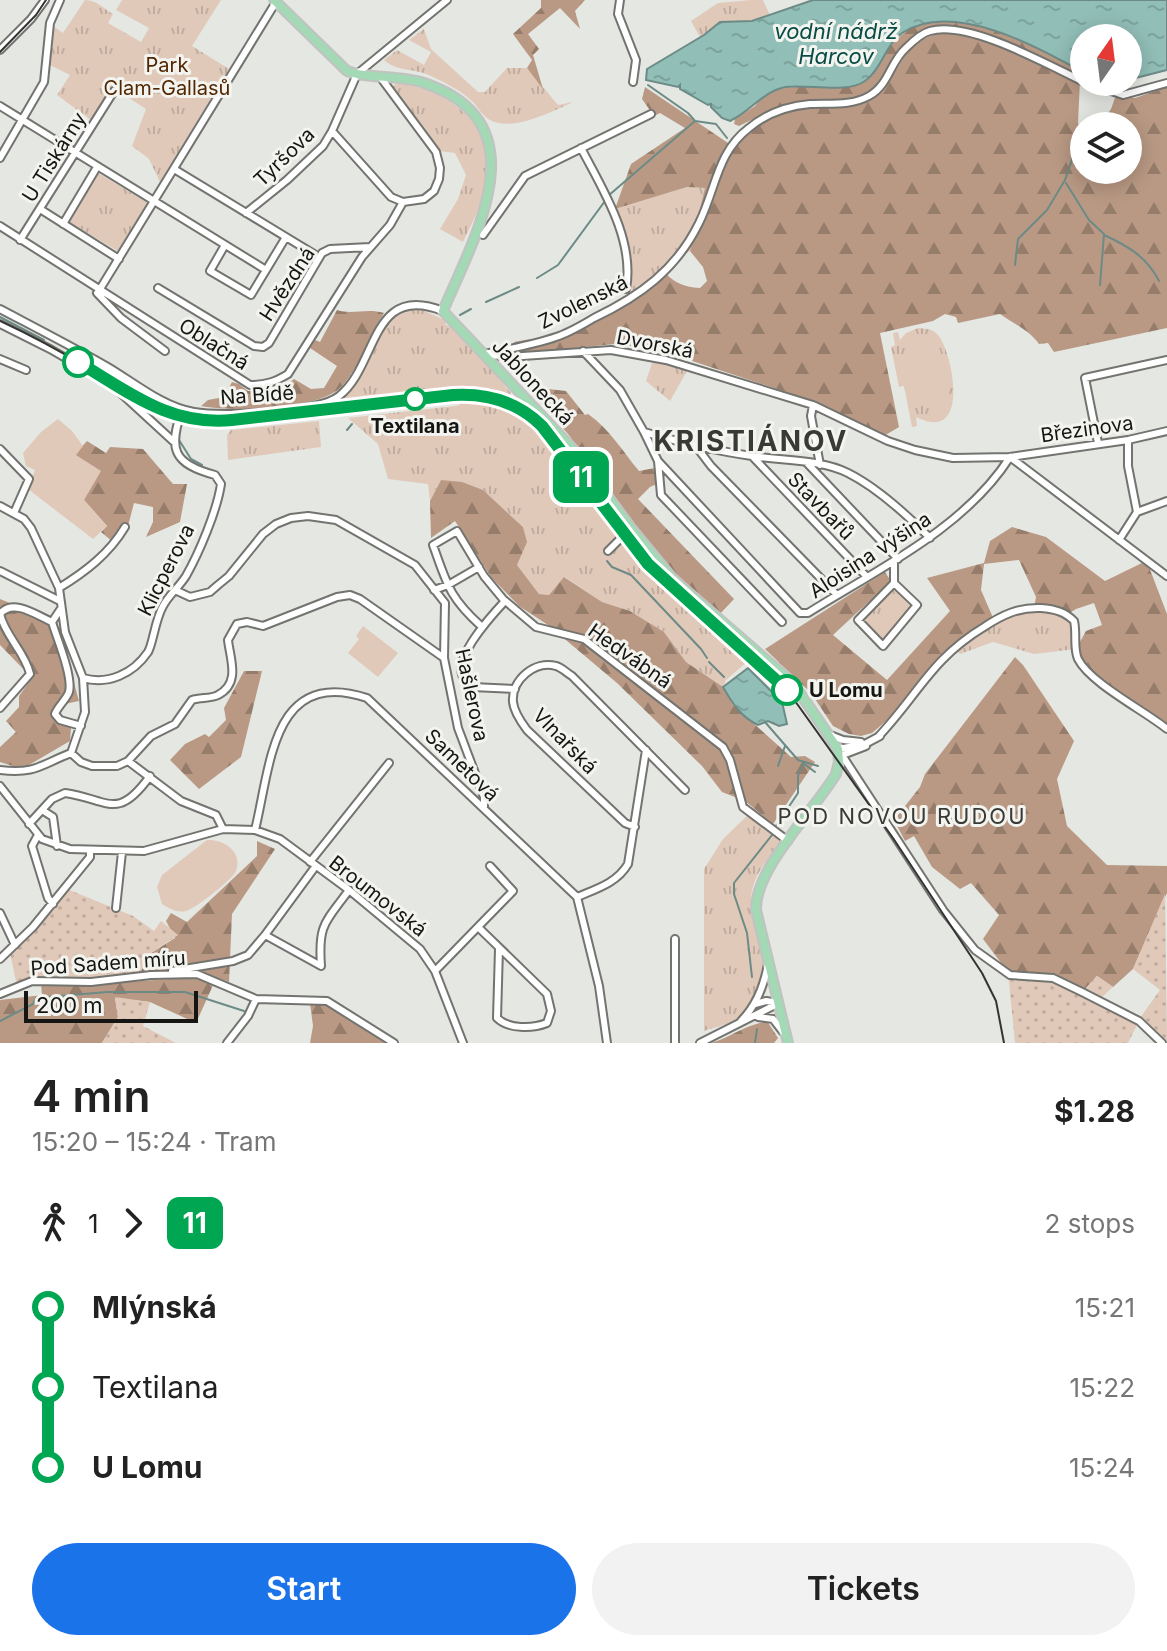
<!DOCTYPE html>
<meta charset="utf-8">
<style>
:root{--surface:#fff;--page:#f2f2f2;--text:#222;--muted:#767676;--accent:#1a73e8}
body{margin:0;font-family:Inter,sans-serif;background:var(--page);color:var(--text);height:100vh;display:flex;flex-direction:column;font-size:30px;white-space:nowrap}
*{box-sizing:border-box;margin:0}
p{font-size:26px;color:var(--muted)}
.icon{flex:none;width:44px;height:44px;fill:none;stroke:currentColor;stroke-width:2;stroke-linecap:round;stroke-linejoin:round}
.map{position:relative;height:1043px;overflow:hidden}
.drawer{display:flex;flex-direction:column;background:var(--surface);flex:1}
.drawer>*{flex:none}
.badge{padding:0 16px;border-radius:12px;font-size:28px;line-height:52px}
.needle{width:52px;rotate:14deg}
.fabs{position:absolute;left:1070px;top:24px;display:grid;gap:16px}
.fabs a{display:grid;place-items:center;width:72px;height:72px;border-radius:50%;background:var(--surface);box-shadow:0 4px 20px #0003;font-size:40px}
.scale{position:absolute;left:24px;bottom:20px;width:174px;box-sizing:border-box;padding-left:8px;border:4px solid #151513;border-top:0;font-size:22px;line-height:28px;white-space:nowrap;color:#151513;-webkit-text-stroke:6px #f3f4ef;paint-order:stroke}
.map>.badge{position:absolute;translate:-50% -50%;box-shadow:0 0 0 4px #fff}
.legs{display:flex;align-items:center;gap:12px;height:88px;padding:0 32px;font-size:26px}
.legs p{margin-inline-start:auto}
.headline{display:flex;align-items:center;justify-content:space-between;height:136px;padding:0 32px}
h1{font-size:44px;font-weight:600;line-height:60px}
.button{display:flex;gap:16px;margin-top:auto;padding:16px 32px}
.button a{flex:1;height:92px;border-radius:48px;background:var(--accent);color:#fff;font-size:32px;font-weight:600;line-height:92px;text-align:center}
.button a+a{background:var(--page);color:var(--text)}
ul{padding:0 32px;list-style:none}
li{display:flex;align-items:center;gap:28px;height:80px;font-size:30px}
li i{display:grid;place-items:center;width:12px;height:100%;margin:0 10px;background:currentColor}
li i::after{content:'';width:20px;height:20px;margin:-10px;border:6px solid;border-radius:50%;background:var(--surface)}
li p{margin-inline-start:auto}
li:first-child i{background:linear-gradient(#0000 50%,currentColor 0)}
li:last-child i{background:linear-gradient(currentColor 50%,#0000 0)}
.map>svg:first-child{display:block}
</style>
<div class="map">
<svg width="1167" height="1043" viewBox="0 0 1167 1043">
<defs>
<pattern id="grass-tufts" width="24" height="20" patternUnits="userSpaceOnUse" patternTransform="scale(2)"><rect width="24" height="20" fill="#e1c9ba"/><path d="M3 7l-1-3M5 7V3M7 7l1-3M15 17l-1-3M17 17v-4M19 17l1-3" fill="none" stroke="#c0ac9f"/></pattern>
<pattern id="forest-firs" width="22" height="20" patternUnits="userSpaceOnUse" patternTransform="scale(2)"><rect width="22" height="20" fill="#b99984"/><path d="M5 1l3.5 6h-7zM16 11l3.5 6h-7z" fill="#957c6b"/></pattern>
<pattern id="garden-dots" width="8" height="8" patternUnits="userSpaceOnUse" patternTransform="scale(2)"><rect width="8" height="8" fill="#e1c9ba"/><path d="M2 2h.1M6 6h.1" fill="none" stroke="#c0ac9f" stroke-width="1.8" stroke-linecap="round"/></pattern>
<pattern id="water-ripples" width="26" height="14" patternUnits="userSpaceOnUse" patternTransform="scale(2)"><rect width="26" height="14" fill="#91beb7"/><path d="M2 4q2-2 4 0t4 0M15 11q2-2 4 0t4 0" fill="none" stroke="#7ca29c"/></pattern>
</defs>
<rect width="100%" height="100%" fill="#e5e7e2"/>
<!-- grass -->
<path fill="url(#grass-tufts)" d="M85 0C97 0 104 9 113 14L108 23 141 42 149 28 116 10 122 0H221L192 46 229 69 160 182 149 159 132 146 146 109 112 87 91 120 57 95 70 75 50 65 53 26 63 33Z
M751 0H763L770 15 752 21 720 22 700 37 691 21 718 3Z
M424 29 431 49 478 92H485L507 68H527L558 105 573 102C552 112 512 132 490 120 484 117 478 108 473 102 460 90 446 83 431 76 415 68 397 72 384 60L397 50 424 65 431 52 409 40Z
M395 84C438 85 489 118 488 166 488 193 475 217 463 242L440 229 458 199 466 175 455 153 439 151 392 89Z
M98 173 148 203 118 251 69 222V217Z
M687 187 706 188 690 251 671 261 632 293 626 243 615 209Z
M420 309 447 321 445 324C471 340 490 369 511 393L509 395 518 401C484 389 454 391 419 395L417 393 412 396 343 403 342 398C372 373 372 310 420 309Z
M918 328C925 329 930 328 936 333 952 346 973 446 916 417L917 426 912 427 904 386 899 387 891 347 895 345 893 333 898 332 900 340 906 333Z
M653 360 687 371 670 401 646 381Z
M469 400C494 402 513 409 532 426L606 523 622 508C662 562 708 609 762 649L726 680 723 687 686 662 664 632 630 611 602 602 565 577 549 595 539 594 517 565 526 542 523 527 483 490 441 480 430 501 428 484 388 479 378 444 348 418 455 406 460 405 458 402Z
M319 421 321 447 228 460 227 435 231 430Z
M894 584 916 605 883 643 862 620Z
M1048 609 1074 621 1076 649 1034 654 993 642 960 654 954 647 1006 613Z
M754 809 788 834C776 850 758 867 753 887 745 912 763 936 763 961 764 978 753 1007 739 1017 729 1025 715 1027 704 1031V869L723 839Z"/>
<!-- forest -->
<path fill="url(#forest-firs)" d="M541 0H585L575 11 580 29 560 8 528 34 539 49 533 55 543 89 527 68 532 60 513 34 541 8Z
M943 18C994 26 1039 48 1084 73V79L967 29 939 27 921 32 883 81 865 94 851 100 805 102 778 107 739 126 734 124 735 119 755 106 764 94 777 89 816 85 835 87 866 81C889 49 900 23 943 18Z
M944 32C993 39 1035 61 1080 81L1078 123 1083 135 1080 147 1084 148V170H1128V126H1099L1111 109 1116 95 1135 98 1167 87V328L1054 352 1048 343 1039 344C1029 330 1014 324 1000 314L958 323 956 317 945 314 933 321 880 333 899 427 884 436 807 399 677 356 639 347 615 344 515 354 514 342C528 339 543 338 556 334 592 322 633 292 662 269 672 282 683 287 700 288L707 281 703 267 690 251 705 188 687 187 615 209 631 164 685 128 660 113 654 116 642 99 645 87 734 147C747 134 761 120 778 113 807 102 840 115 869 99 905 78 894 43 944 32Z
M337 310C352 315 367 308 384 313 369 335 361 363 344 384 323 411 233 412 201 406L208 400 224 397 232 382 239 384 248 391 281 389 294 379 311 389 324 388 337 366 310 348 315 340 320 342Z
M548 389 566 391 585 415 588 414C609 428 623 452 639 471L655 468 657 484 650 487 638 499 734 599 719 615 657 555 568 434 536 397Z
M87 441 106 453 110 447 143 449 173 484H187L180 522 146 537 153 522V507L134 503 128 526 122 525 113 542 101 532 107 526 84 500 75 454Z
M441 480 462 482 483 490 523 527 527 542 517 565 539 594 549 595 564 577 602 602 630 611 664 632 686 662 723 687 733 705 791 757 805 756 815 762 773 824 745 801 722 792 702 766 617 683 548 625 519 606 491 577 455 521 431 538 430 501Z
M1012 527 1046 537 1105 581 1142 563 1149 567 1167 614V729L1114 692 1084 666 1076 649 1086 631 1102 625 1094 603 1076 609 1068 614 1034 608 1036 597 1019 560 984 564 981 590 994 620 965 638 899 710 872 733 861 736 849 734 833 726 811 693 765 649 885 572 891 581 833 635 887 680 950 611 927 578 984 563 990 541Z
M0 599 57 622 79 701 55 706 54 718 71 728 70 741 22 769 0 762V747L16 732 6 721 19 707V696L32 678 0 645Z
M1015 657 1023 665 1074 741 1057 779 1067 826 1107 865 1167 866V893L1133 969 1113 987 1097 976 1085 989 1054 977 1008 972 983 939 999 915 971 883 960 889 932 867 914 836 905 841 894 820 920 787 925 774Z
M244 671H262L241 757 199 789 170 760 185 744 205 734 209 737 226 720 224 708Z
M257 841 275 849 232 914 229 982 200 971H141L151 953 175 938 166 921 171 913 187 922 257 856Z
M197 977 214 983 196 1023 150 1002 115 998 118 1017 102 1043H0V1000L42 995 41 984 85 985Z
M310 1003H327L389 1043H310L313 1026Z
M767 1021 778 1038 774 1043H711C733 1036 743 1026 767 1021Z"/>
<!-- garden -->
<path fill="url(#garden-dots)" d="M67 889 133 916 154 931 161 921 178 935 151 953 140 972 135 975 91 981 40 979 17 986 10 953Z
M1165 894 1167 1041 1140 1019 1128 1043H1015L1008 972 1054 977 1085 989 1097 976 1113 987 1101 998 1140 1018 1160 990 1133 969Z
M115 997 150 1002 143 1026 176 1043H102L118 1017Z"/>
<!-- pitch -->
<path fill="#e1c9ba" d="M929 336 932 351 940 349 944 372 907 379 903 356 909 355 906 340Z
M944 373 949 396 912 403 908 380Z
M58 419 72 431 83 446 76 455 101 471 84 500 107 526 93 539 28 489 35 470 26 466 23 453 41 432Z
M363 626 398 653 378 677 348 653 359 639 356 636Z
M207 840C223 839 243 851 236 871 233 879 195 909 186 911 177 913 170 909 162 904L157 887 162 875Z"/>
<!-- water -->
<path fill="url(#water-ripples)" stroke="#6c8b86" stroke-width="2" d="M813 0H1167V70L1128 80V38H1084V73C1037 46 952 0 902 33 886 44 881 70 865 81 847 94 808 84 786 87 763 91 751 111 730 121L722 118 711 107V104L708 105 680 89V85L678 87 646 80 647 69 704 35 720 22 752 21Z
M748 668 782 702 787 724 779 726 768 721 758 725C741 717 732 703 723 687Z"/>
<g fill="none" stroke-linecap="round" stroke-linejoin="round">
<!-- stream -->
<path stroke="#6c8b86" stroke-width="2" d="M695 121 716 124 727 138
M1078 141 1084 128
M1066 183 1089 220 1104 234 1100 285
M608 196 695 121 688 113 648 85
M1104 235C1128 246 1147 257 1159 281
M1015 265 1018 239 1047 210 1065 180 1077 145
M537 278 558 265 605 201
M486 302 519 287
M460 315 471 309
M0 317 44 340
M109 376 160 407
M347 430 352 424
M179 440 191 459 202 465
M607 561 612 567 631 575 701 649 707 658
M709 662 724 677
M765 722 798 760 818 766
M803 763 815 772
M778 766 785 746
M776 826 798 793V776L803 763
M752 977 747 933 734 894V883L772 835
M0 1021 33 1004 36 998 107 992H185L244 1011
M755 1043 757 1029"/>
<defs>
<path id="minor" d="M620 0 618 14 636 60 633 82
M0 50 31 19 45 0
M1085 82 1123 95 1167 83
M0 106 266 270
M332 131 391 197 403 202 424 199 434 191 439 179 440 168 436 152 381 78
M581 148C603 190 635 240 626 289
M0 158 44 82 50 23 60 0
M174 169 314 254
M40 209 119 259
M246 213 287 180 323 146 332 131 357 74 447 0
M63 224 97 167
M0 226 250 385C266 385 275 382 288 374L362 257 390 225 403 202
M483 235 525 176 651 114
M20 240 114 91
M225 245 210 271 251 295 286 237
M158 288 254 346 263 347 269 343 322 253 330 249 370 247
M100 289 276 2
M100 289 97 293 121 318 165 351
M0 309C36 328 73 347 108 367 135 383 163 407 194 412 223 417 317 413 339 396 378 366 370 282 443 311
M0 324 50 349 112 385 173 441
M583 351 620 390 644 432C679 442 716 451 752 456 783 461 820 459 848 473 876 487 908 516 930 538
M485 354C508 349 533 345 556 337 569 333 582 325 594 318 640 296 676 270 699 223 716 189 717 152 749 128 767 113 787 106 810 104 830 103 851 106 869 96 889 85 890 62 906 48 912 42 922 33 930 31 969 20 1048 65 1084 82
M493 355 507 357 611 350 666 360 813 405 888 441 915 450 953 458 1010 457 1128 440 1167 431
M0 359 26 370
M813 405 811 416 820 465
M644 432 658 461 800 613H808C878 569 965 528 1010 457
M1098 443 1085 378 1167 360
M695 445 711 466 837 595
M0 449 29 479 14 513
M752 456 867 577
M1010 457 1167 576
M658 461 661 495 782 622
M807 463 898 559
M0 506 24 519 31 528 59 588 65 632 83 678 85 712 71 753C40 765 36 774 0 770
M1137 512 1167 501
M1119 540 1137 512 1128 466V440
M608 551 631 528
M894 562V583L917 605 883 646 858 620 894 583
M0 571 60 601
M59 588C85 572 109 554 125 527
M175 590 190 597 210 592 218 585 229 576 263 534 276 524 291 518 308 516 336 520 415 565 445 603 444 658 458 728 484 797V807
M434 590 448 585 479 567
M505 601C492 615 453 657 463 677 464 679 470 685 472 687L515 689
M52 622C57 639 73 676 69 692 66 700 58 706 55 714L60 720 81 726
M481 626C449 597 447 584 433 545L457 531 484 576 503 599 536 627 584 639 723 747 730 760 743 807 788 841
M83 678C108 685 133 674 148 652 153 644 155 620 163 606 169 595 179 587 186 576 199 553 217 511 221 484L215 475C173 464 168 449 182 410
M0 708 30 674C25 652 5 636 0 614 13 598 36 615 52 622L60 610
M830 735 843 740 861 742
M880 736 865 744 838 749 943 910 975 950 1010 975 1053 978 1082 992 1139 1021 1162 1043
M878 737C918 695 931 659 984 627 1002 615 1019 607 1041 608 1055 609 1065 612 1074 621 1077 633 1073 648 1078 659 1090 683 1145 711 1167 729
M71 753 81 762 92 766H117L128 761 151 736 175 724 192 700C200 697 211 699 218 695 241 683 230 659 228 640L237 624 247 622 263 626 337 597 350 595 360 599 444 658
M840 756 866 746
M128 761 181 801 216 815 223 829
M0 786 42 839 70 849 144 851 223 829 255 830 280 839 349 890 420 949 435 971 463 1043
M42 810 53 817 57 846
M29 824 52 799 65 793C108 799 117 822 150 776
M635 827 625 823 527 730C521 722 514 712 513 702 511 680 535 660 556 666 561 667 567 673 572 676L685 790
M255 830C271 765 272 667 367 698L577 897 599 986 607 1043
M38 835 32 846 48 898 53 904
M310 862 389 763
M315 867 265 935 321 966C318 924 325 923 349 890
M577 897C596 889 617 883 628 864L646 750
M116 908 122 852
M0 913 15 945
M479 928 547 994 551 1011 547 1023C532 1029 508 1029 497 1018L499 949
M675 939V1043
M0 959 33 927 90 857V851
M172 971 233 961 248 955 265 935
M435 971 513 891 490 866
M0 994 32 981 91 982 151 975 197 974 256 999 327 1001 394 1043
M755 1004 766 1001 779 1003
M758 1017 773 1019 783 1032
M741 1021C757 1005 764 986 768 964
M227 1043 248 1016 256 999
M700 1043 779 1003"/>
<path id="major" d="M274 0 347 71 357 74C379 78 403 76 424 83 542 123 475 235 443 311L573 449 631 528 673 579 793 683 838 749 839 762 836 774C814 811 755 868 756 910L788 1043"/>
</defs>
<!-- minor casing -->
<use href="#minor" stroke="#737470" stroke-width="10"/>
<!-- major casing -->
<use href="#major" stroke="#c2c2c2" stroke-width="12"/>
<!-- minor -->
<use href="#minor" stroke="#fff" stroke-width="6"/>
<!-- major -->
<use href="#major" stroke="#a3d9b4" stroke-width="8"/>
<!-- tram -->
<path stroke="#343532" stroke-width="2" d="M0 52 36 15 46 0
M0 321C30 335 60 351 88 368 137 397 172 425 232 420L469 394 507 402 536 420 648 564 686 601 761 665 790 694 893 838 982 973 996 1001 1004 1043"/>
</g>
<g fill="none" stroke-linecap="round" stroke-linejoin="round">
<defs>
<path id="line-1" d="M78 362C129 392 169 426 232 420L453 395C487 393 517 401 542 426L648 564 787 690"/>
</defs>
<!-- line-1 casing -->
<use href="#line-1" stroke="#fff" stroke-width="18"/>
<!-- line-1 -->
<use href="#line-1" stroke="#00a651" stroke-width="12"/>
</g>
<!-- markers -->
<g fill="#fff" stroke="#00a651" stroke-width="4">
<circle cx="78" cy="362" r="14"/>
<circle cx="415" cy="399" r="10"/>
<circle cx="787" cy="690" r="14"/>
</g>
<g text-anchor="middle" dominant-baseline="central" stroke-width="6" stroke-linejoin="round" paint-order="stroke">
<!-- park labels -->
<g font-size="20" fill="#512601" stroke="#f3f4ef">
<text x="167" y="65">Park<tspan x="167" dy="23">Clam-Gallasů</tspan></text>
</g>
<!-- street labels -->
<g font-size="20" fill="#151513" stroke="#f3f4ef">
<text transform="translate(54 157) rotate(-58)">U Tiskárny</text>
<text transform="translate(284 157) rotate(-44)">Tyršova</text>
<text transform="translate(287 284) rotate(-57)">Hvězdná</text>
<text transform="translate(583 302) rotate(-26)">Zvolenská</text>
<text transform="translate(214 344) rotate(32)">Oblačná</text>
<text transform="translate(655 344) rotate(11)">Dvorská</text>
<text transform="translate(533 382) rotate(47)">Jablonecká</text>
<text transform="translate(257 395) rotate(-4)">Na Bídě</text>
<text transform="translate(1087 429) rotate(-8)">Březinova</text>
<text transform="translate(821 506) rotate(46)">Stavbařů</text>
<text transform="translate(870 555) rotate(-33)">Aloisina výšina</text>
<text transform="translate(166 570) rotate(-63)">Klicperova</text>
<text transform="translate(630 656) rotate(35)">Hedvábná</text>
<text transform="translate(472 695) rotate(78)">Hašlerova</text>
<text transform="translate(565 741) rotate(46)">Vlnařská</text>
<text transform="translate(462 765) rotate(44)">Sametová</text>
<text transform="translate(378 896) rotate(38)">Broumovská</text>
<text transform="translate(108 963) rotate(-4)">Pod Sadem míru</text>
</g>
<!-- stop labels -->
<g font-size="20" font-weight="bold" fill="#151513" stroke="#f3f4ef">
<text x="415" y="426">Textilana</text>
<text x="809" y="690" text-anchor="start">U Lomu</text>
</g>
<!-- water labels -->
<g font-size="22" font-style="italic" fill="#094c46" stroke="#f3f4ef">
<text x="836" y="31">vodní nádrž<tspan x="836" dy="25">Harcov</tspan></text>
</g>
<!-- neighbourhood labels -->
<g font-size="22" letter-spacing="2" fill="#393a36" stroke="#f3f4ef">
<text x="902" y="816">POD NOVOU RUDOU</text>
</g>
<!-- district labels -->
<g font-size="28" font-weight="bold" letter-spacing="2" fill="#393a36" stroke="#f3f4ef">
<text x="751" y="441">KRISTIÁNOV</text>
</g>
</g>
</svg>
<div class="fabs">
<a><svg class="needle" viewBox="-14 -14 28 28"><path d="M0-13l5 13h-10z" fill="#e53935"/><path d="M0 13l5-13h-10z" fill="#767676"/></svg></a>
<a><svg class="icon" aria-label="layers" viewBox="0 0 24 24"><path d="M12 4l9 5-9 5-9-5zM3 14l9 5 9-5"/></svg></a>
</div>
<div class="scale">200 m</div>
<b class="badge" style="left:581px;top:477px;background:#00a651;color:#fff">11</b>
</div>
<section class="drawer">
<div class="headline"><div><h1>4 min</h1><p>15:20 – 15:24 · Tram</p></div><b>$1.28</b></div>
<div class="legs"><svg class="icon" aria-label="walk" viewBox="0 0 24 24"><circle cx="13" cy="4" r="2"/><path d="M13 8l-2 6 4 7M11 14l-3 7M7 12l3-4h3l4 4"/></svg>1<svg class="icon" aria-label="forward" viewBox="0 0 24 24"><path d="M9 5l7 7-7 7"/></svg><b class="badge" style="background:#00a651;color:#fff">11</b><p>2 stops</p></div>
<ul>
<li><i style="color:#00a651"></i><b>Mlýnská</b><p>15:21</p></li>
<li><i style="color:#00a651"></i><span>Textilana</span><p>15:22</p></li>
<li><i style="color:#00a651"></i><b>U Lomu</b><p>15:24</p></li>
</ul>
<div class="button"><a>Start</a><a>Tickets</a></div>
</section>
